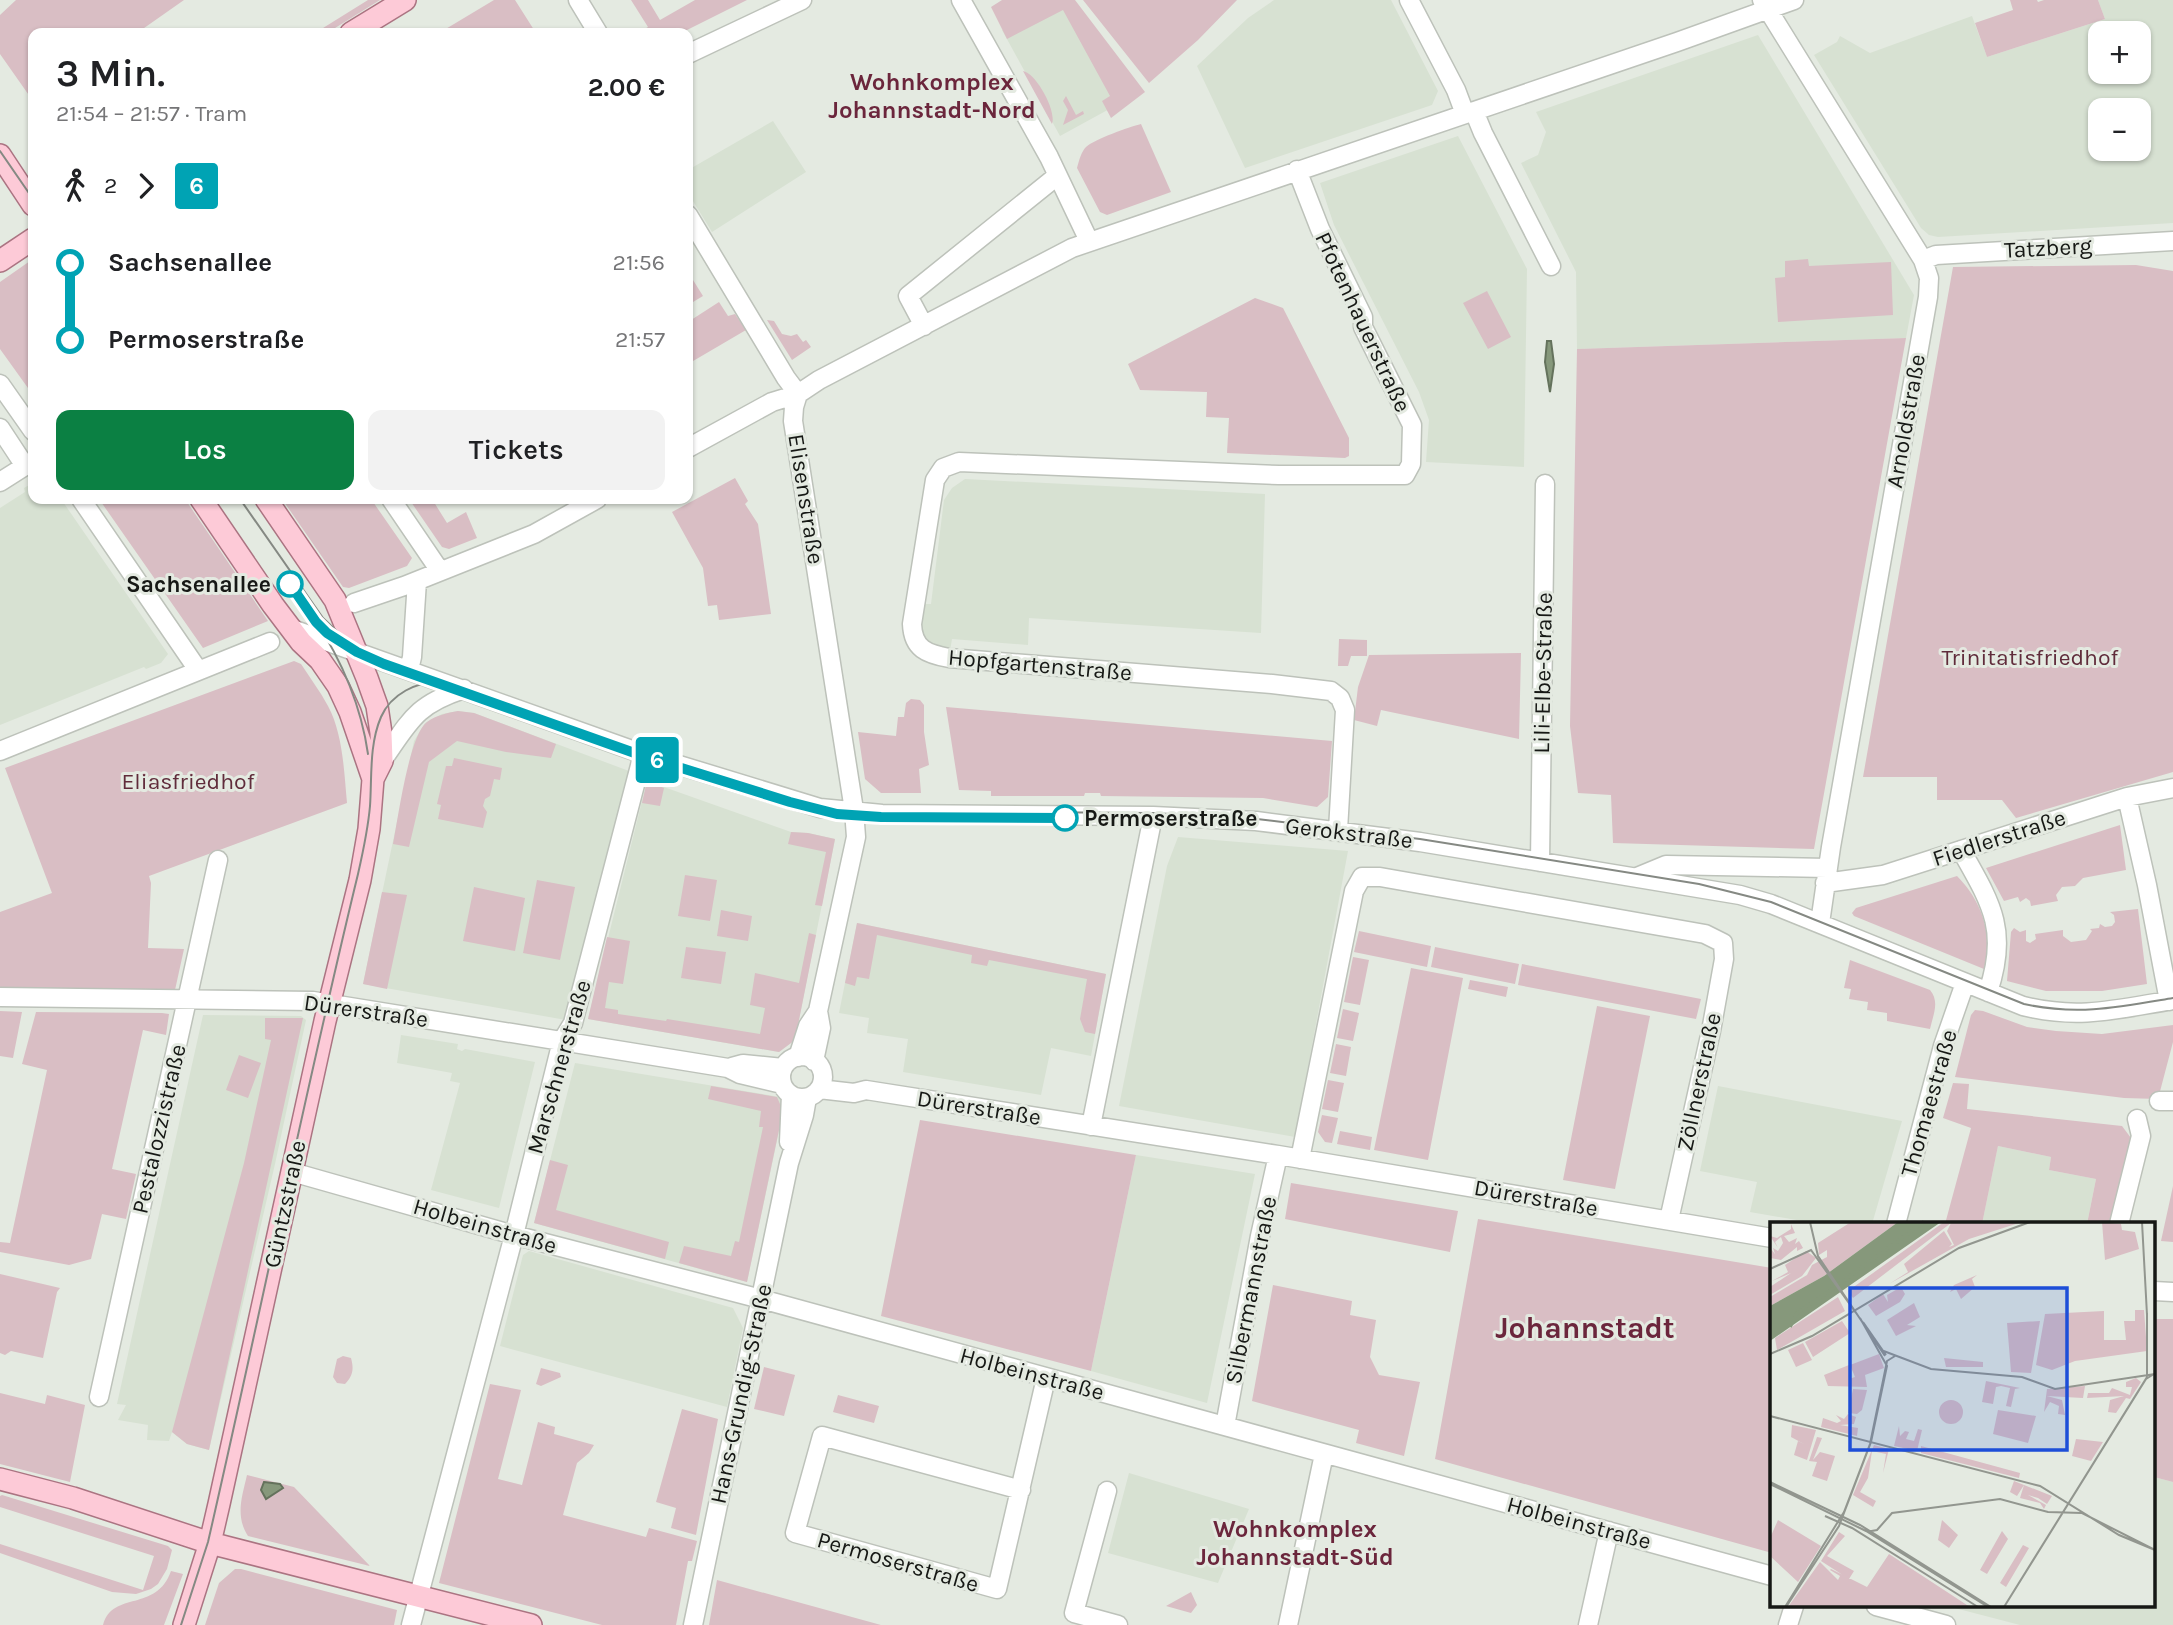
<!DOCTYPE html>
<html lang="de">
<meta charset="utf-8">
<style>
:root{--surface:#fff;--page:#f2f2f2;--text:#202124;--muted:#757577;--accent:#0b8043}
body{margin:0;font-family:Karla,sans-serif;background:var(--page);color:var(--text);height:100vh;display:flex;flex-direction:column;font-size:26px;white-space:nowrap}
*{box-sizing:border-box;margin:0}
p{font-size:23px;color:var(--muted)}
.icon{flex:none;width:38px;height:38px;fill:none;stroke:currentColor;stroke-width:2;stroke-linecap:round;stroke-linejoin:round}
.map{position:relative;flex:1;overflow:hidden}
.details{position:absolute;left:28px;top:28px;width:665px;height:476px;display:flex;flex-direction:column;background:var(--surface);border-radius:14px;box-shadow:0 2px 5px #0004}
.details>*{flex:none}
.badge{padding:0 14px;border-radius:5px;font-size:24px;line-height:46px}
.controls{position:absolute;left:2088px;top:21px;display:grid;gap:14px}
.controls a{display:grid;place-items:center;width:63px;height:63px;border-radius:14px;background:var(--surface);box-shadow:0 2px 5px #0004;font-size:35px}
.map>.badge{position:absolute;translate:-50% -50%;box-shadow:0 0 0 4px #fff}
.legs{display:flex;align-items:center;gap:10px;height:77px;padding:0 28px;font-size:23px}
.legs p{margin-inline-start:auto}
.head{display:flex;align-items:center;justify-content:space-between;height:119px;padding:0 28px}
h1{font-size:38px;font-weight:600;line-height:52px}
.button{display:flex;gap:14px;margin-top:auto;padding:14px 28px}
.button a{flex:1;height:80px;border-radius:14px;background:var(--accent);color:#fff;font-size:28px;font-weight:600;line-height:80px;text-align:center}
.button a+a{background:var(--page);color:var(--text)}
ul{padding:0 28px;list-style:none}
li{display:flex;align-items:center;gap:24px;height:77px;font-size:26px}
li i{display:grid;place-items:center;width:10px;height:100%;margin:0 9px;background:currentColor}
li i::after{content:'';width:18px;height:18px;margin:-9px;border:5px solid;border-radius:50%;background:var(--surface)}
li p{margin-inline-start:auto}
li:first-child i{background:linear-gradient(#0000 50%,currentColor 0)}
li:last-child i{background:linear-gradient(currentColor 50%,#0000 0)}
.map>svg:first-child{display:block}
</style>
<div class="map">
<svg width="2173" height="1625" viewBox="0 0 2173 1625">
<rect width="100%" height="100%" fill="#e4eae1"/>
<!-- built -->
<path fill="#d7e1d2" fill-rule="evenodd" d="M1274 0H1391L1438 91 1432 105 1245 168 1197 66 1248 18Z
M2098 0H2173V223L1938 237 1929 235 1921 228 1814 55 1837 42 1840 36 1870 53 1972 16 1987 57 2105 19ZM2100 33H2138V72H2100ZM2100 110H2138V149H2100Z
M1065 2 1124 101 1060 136 1002 30 1042 10Z
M1758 35 1914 295 1906 338 1577 349 1576 272 1521 163 1538 155 1546 132 1536 112Z
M773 121 806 172 712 232 688 193V170Z
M1458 136 1527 269 1524 467 1426 462 1429 420 1419 392 1334 225 1320 183Z
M965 479 1265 494 1261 633 1029 618 1028 645 952 639 950 651 929 644 922 636 919 619 922 604H931L944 500 952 488Z
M33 483V499H61L168 654 161 663 146 669 144 667 0 725V508L25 492 24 488Z
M458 711 474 713 629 771 566 1020 363 984 414 741 425 723 442 714Z
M647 781 791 832 808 833 835 839 795 1040 779 1052 588 1019Z
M1178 837 1348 851 1295 1137 1119 1106 1167 866Z
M857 923 1106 974 1091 1056 1051 1048 1041 1095 903 1072 908 1039 867 1033 869 1018 839 1013Z
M203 1015 301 1016 306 1020 275 1164 209 1450 187 1444 172 1432 169 1441 147 1440 148 1425 118 1420 126 1405 117 1404Z
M401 1035 458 1044 457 1049 462 1051 465 1049 535 1062 499 1208 431 1190 460 1083 450 1081 452 1073 397 1063Z
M575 1063 786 1098 747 1282 534 1223Z
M1718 1086 1902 1121 1872 1224H1819L1750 1212 1757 1182 1700 1171Z
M1998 1146 2051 1157 2049 1170 2096 1179 2087 1224H1982Z
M1136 1155 1255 1174 1207 1403 1091 1371Z
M529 1251 733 1308 743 1328 727 1407 500 1346 523 1255Z
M1129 1473 1249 1509 1218 1583 1108 1553Z
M2154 1477 2173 1482V1625H2020L1947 1606H2154Z"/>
<!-- green -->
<path fill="#d9bec4" d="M16 0H184L137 33H33V101L0 54V15Z
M368 0H380L327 33H315Z
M494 0H515L536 33H439Z
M631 0H648L660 20 695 0H747L681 33H638L648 27Z
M1002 0H1075L1145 92 1111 118 1102 101 1110 96 1063 10 1007 39 991 7Z
M1083 0H1237L1198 40 1149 83Z
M2010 0H2037L2038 2 2044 0H2098L2105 19 1987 57 1975 23 2013 10Z
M1023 71C1036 73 1057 111 1052 124Z
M1066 96 1076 115 1083 111 1084 114 1063 125 1068 110 1063 101Z
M1141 124 1171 192 1107 215 1100 212 1077 168C1079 161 1081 152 1086 147 1095 139 1129 127 1141 124Z
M1808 259 1809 266 1891 262 1893 315 1778 322 1775 278 1785 277V261Z
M30 261H33V395L0 349V282Z
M2136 265 2173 271V772L2016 818 2002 800H1937V777H1863L1953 267Z
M688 272 703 296 688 305Z
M1487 291 1511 337 1488 349 1463 303Z
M1255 298 1283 308 1349 438V456L1345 458 1227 453 1229 418 1206 417 1207 392 1140 390 1128 364Z
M719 302 728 316 735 314 746 330 688 364V322Z
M767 320 774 321 782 334 791 336 797 334 803 342 806 340 811 347 792 360Z
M1906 338 1814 849 1613 843 1611 795 1578 793 1570 726 1577 349Z
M735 478 748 501 745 504 758 524 771 614 719 620 717 605 708 606 703 568 672 512Z
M99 499H185L268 621 203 648Z
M282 499H371L412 558 407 566 349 588 343 587Z
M409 499H432L447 523 466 512 477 538 449 549 442 547Z
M1339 639 1367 640V656H1351L1348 666H1338Z
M1521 653 1519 739 1381 710 1377 726 1354 720 1358 687 1369 655Z
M294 661 301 664C310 678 320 691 328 706 343 734 344 771 347 803L149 876 151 883 148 948 184 949 175 990 164 993 0 990V912L52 893 5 768Z
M911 699 920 700 924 705V732L929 765 919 769 921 793H881L865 779 858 732 896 736 898 717H904L906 703Z
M946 707 1332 741 1328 797 1317 807 1263 798 1101 796 1100 793H1085L1084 796H991V791L959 790Z
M458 711 474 713 556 744 551 758 506 752 457 741 429 762 409 847 393 844C398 819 409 735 427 722 437 715 447 713 458 711Z
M454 758 502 768 500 780 494 779 490 796 485 799 483 806 487 812 483 828 438 819 441 805 437 804 446 766H452Z
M647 781 664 788 660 806 642 803Z
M2120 825 2126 870 2083 878 2075 886 2062 887 2056 895 2058 901 2031 906 2030 901 2026 898 2020 902 2018 897 2004 901 1986 868Z
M791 832 808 833 835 839 822 906 815 905 826 852 788 844Z
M685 875 717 880 710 921 678 916Z
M1957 876C1982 901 1993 934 1984 969L1854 916 1852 913 1856 908Z
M537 880 575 887 560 960 523 953Z
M474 887 525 898 515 951 463 941Z
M382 892 407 895 387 989 363 984Z
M2138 909 2147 984 2102 991H2046L2007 981 2011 932 2014 928 2020 932 2026 930V941L2030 943 2036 939 2035 934 2063 930V936L2071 942 2086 940 2092 931 2090 929 2099 928 2100 924 2105 927 2112 926 2115 922 2114 915 2110 912Z
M721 910 752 916 748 941 717 936Z
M857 923 1106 974 1095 1034 1085 1032 1080 1019 1087 979 989 960 987 966 971 963 972 955 877 935 869 979 857 977 855 986 845 983Z
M1359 931 1431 946 1427 967 1354 952Z
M809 933 816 935 795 1040 779 1052 588 1019 607 937 630 941 623 984 609 982 605 1008 618 1010V1014L666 1021 667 1019 760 1034 765 1008 750 1005 755 973 799 983Z
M686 947 726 952 721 984 681 978Z
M1435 947 1519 964 1515 984 1431 967Z
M1353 957 1369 960 1360 1005 1344 1002Z
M1850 960 1930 990C1940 1002 1933 1015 1930 1029L1887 1021V1013L1867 1010 1868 1002 1849 999 1851 989 1844 988Z
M1522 964 1701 999 1696 1019 1518 985Z
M1411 968 1463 978 1428 1160 1374 1150Z
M1470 980 1508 987 1506 997 1468 989Z
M1597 1006 1650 1016 1615 1189 1563 1180Z
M1343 1009 1359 1013 1353 1041 1337 1038Z
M1975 1010 1983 1011 2027 1027 2056 1031 2102 1034 2173 1025V1042L2158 1099 2124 1098 1955 1077 1971 1015Z
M0 1011 22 1012 13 1058 0 1056Z
M36 1012 162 1013 169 1014 166 1035 143 1030 112 1169 136 1174 126 1219 102 1214 91 1259 69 1265 0 1252V1242L10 1243 47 1070 22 1064Z
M265 1018H303L209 1450 187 1444 172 1432 244 1163 271 1040 265 1039Z
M1336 1044 1351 1047 1346 1076 1330 1073Z
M239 1055 261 1063 248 1098 226 1090Z
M1328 1080 1344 1083 1338 1112 1322 1109Z
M1953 1083 1969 1084 1967 1109 2122 1126 2137 1146 2119 1224H2087L2096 1179 2049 1170 2051 1157 1998 1146 1982 1224H1945L1971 1128 1943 1118Z
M711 1086 777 1097 783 1111 747 1282 679 1263 684 1246 731 1256 735 1241 739 1242 763 1127H759L761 1111 708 1099Z
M1322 1115 1338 1118 1332 1143 1325 1142 1318 1132Z
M920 1120 1136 1155 1091 1371 881 1316Z
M1340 1131 1372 1137 1370 1150 1337 1144Z
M550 1160 568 1165 556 1210 669 1242 665 1259 534 1223Z
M1291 1183 1458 1211 1450 1252 1285 1219Z
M2173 1186V1242L2161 1241Z
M1478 1219 1772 1268V1553L1435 1459Z
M0 1274 60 1288 57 1292 43 1358 11 1351 5 1355 0 1353Z
M1273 1285 1352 1301 1350 1315 1376 1320 1370 1357 1379 1375 1420 1382 1404 1456 1356 1443 1359 1430 1252 1401Z
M2154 1319H2173V1482L2154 1477Z
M343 1356 351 1358C354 1369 353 1376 345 1384L337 1383 333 1377 337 1359Z
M764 1367 795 1375 784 1416 754 1409Z
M541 1368 560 1373 561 1377 541 1386 536 1384Z
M490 1384 521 1390 498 1479 522 1485 538 1422 555 1427 554 1434 594 1445 589 1453 577 1463 563 1515 646 1537 649 1528 697 1541 692 1561H688L676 1625H602L439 1583Z
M0 1393 45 1404 47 1395 85 1405 70 1482 0 1464Z
M838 1395 879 1406 874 1423 833 1412Z
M682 1409 718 1419 696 1535 671 1528 676 1508 656 1502Z
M247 1475 294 1487 370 1566 248 1536C235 1516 242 1497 247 1475Z
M2 1495 168 1546 172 1550 167 1569 158 1584 151 1589 136 1594 112 1592 0 1553V1544L143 1590 154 1556 0 1507V1496Z
M235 1569H241L397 1610 394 1625H205L219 1583Z
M171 1571 183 1574 164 1625H103C113 1590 156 1613 171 1571Z
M717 1580 881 1625H709Z
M1191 1592 1197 1605 1191 1613 1166 1606Z"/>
<!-- water -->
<path fill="#86987b" stroke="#64725c" stroke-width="2" d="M1547 341H1551L1554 364 1550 392 1545 362Z
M264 1482 280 1484 283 1488 266 1499 261 1490Z"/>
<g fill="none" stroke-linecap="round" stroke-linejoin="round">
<defs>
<path id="minor" d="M578 0 598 33
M961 0 1049 157 1089 241
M1409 0 1456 90 1465 114
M1762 0 1923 260 1929 278 1928 297 1831 847 1820 923
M688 54 802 0
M1474 111 1483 133 1551 266
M1297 170 1320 229 1363 317V327L1412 425 1411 464 1405 475H1279L959 462 943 468 935 480 912 624C913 649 927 654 949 658L1272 684 1331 691 1340 698 1345 710 1338 830
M688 215 786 378 798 394
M1923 260 1936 255 2173 241
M924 326 908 296 1057 176
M0 384 33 431
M798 394 794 407 793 421 854 810 856 837 818 1011 821 1028 814 1061
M0 428 25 466
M688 448 772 402 798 394 819 380 1072 248 1677 42 1794 0
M0 482 33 461
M81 499 198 670
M391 499 440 571
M354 603 404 586 534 534 597 499
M292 629 643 754 820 808 882 814 1153 816 1256 821 1420 842 1740 895 1771 904 2023 1006C2079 1020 2117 1009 2173 1000
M409 670 412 657 417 581
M0 751 270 642
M382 761C410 721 415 705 464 689
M2127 797 2147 885 2169 1001
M1961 850C1991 903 2009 930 1988 992
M1540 862 1545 484
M1637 877 1666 865 1827 868
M1825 883 1883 875 2127 797 2173 788
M0 997 313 1001 728 1068 740 1074 782 1084
M781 1077a21 21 0 1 1 42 0a21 21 0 1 1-42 0Z
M798 1057 808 1026 818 1011
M732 1067 743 1064 783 1068
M819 1089 854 1093 866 1090 1278 1155 1772 1238
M2159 1101H2173
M1091 1126 1153 816
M789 1142 791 1095
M1300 1159 1354 891 1362 877H1380L1705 934 1723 943 1724 959 1711 1031 1669 1220
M292 1172 514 1235 761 1299 1772 1576
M1896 1224 1943 1046 1965 983
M2119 1224 2141 1136 2137 1119
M2154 1291 2173 1292
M99 1397 218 860
M1225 1426 1260 1236 1278 1155
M1021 1490 822 1436 795 1533 997 1589 1046 1378
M1107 1491 1074 1613 1118 1625
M1876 1606 1946 1625
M411 1625 514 1235 562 1041 573 1023 643 754
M693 1625 789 1163 804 1115 807 1098
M1288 1625 1324 1454
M1588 1625 1609 1531
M1788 1625 1794 1606"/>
<path id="major" d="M351 33 405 0
M0 155 33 205
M0 261 33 239
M266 499 335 600 367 678 377 706 381 733 382 761 373 779
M0 1479 73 1498 210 1543 531 1625
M184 1625 210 1543 219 1504 325 1021 360 880 369 829 373 779 350 712 338 686 320 660 301 642 273 605 201 499"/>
</defs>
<!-- minor casing -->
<use href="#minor" stroke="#bdc2ba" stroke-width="21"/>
<!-- major casing -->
<use href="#major" stroke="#ab7482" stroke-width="24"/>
<!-- minor -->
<use href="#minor" stroke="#fff" stroke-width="18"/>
<!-- major -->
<use href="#major" stroke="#fdcad7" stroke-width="21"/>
<!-- tram -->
<path stroke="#858983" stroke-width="2" d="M0 151 33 199
M240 499 323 618 342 636 368 652 566 725 817 804 838 808 882 811 1153 813 1257 819 1420 839 1699 884 1771 902 2024 1004C2078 1016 2120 1007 2173 998
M314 618C341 659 361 705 368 754
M181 1625 208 1542C259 1320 304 1096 358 874 363 852 368 829 370 806 372 777 369 745 381 717 391 694 417 681 441 682"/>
</g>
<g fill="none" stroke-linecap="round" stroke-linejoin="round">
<defs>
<path id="line-1" d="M290 584 316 622 327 633 357 652 384 664 643 756 790 802 837 814 881 817 1065 818"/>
</defs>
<!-- line-1 casing -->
<use href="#line-1" stroke="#fff" stroke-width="16"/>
<!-- line-1 -->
<use href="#line-1" stroke="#00a3b4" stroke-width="10"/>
</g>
<!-- markers -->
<g fill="#fff" stroke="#00a3b4" stroke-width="3.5">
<circle cx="290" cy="584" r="12"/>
<circle cx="1065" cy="818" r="12"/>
</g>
<g text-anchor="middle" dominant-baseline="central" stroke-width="6" stroke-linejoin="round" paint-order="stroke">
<!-- street labels -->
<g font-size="23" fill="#161815" stroke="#e4eae1">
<text transform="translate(2048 248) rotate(-3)">Tatzberg</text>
<text transform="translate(1363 322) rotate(65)">Pfotenhauerstraße</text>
<text transform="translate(1906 421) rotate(-80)">Arnoldstraße</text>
<text transform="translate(806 499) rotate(81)">Elisenstraße</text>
<text transform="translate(1040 665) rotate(5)">Hopfgartenstraße</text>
<text transform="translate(1543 673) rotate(-89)">Lili-Elbe-Straße</text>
<text transform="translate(1349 833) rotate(7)">Gerokstraße</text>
<text transform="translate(1999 838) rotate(-18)">Fiedlerstraße</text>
<text transform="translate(366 1011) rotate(8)">Dürerstraße</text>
<text transform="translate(559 1067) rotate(-74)">Marschnerstraße</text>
<text transform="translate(1699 1082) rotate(-78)">Zöllnerstraße</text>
<text transform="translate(1929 1103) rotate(-74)">Thomaestraße</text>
<text transform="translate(979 1108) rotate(9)">Dürerstraße</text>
<text transform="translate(159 1129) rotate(-77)">Pestalozzistraße</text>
<text transform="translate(1536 1198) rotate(10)">Dürerstraße</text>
<text transform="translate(285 1204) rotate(-78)">Güntzstraße</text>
<text transform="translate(485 1226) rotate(16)">Holbeinstraße</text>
<text transform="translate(1251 1290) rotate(-79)">Silbermannstraße</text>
<text transform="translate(1032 1374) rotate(15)">Holbeinstraße</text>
<text transform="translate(741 1394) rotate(-78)">Hans-Grundig-Straße</text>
<text transform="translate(1579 1523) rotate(15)">Holbeinstraße</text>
<text transform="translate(898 1562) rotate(16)">Permoserstraße</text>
</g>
<!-- stop labels -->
<g font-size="23" font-weight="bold" fill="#161815" stroke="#e4eae1" text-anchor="end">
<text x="271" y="584">Sachsenallee</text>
<text x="1084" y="818" text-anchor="start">Permoserstraße</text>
</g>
<!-- park labels -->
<g font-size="23" fill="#602c3b" stroke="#e4eae1">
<text x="2030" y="657">Trinitatisfriedhof</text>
<text x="188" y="781">Eliasfriedhof</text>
</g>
<!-- neighbourhood labels -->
<g font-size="24" font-weight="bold" fill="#6b263c" stroke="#e4eae1">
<text x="932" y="82">Wohnkomplex<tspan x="932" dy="28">Johannstadt-Nord</tspan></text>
<text x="1295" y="1529">Wohnkomplex<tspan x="1295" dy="28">Johannstadt-Süd</tspan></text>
</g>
<!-- district labels -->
<g font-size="30" font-weight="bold" fill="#6b263c" stroke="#e4eae1">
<text x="1585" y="1328">Johannstadt</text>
</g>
</g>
<!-- overview -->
<g transform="translate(1770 1222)">
<rect width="385" height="385" fill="#e4eae1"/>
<path d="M81 0H128L54 54 0 84V75L37 53 42 43 57 35V28L49 33 48 21ZM174 0H252L199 17 119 62 138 50 134 42 174 9 182 22 179 25 184 23 177 9 181 1 83 76 78 69ZM332 0 351 2 352 8 365 10 369 27 335 38ZM21 2 25 11 14 14 19 20 27 16 25 22 29 19 33 26 27 29V25L11 38 0 36 1 27 5 32 3 26 8 29 13 21 11 15 5 20 8 26 0 14 7 16 21 7ZM36 29 46 36 32 54 0 73V65L21 51 2 59 18 50 15 43ZM207 53 202 57 205 65 191 77 186 67 180 70 184 63ZM131 65 135 72 130 80 106 94 98 83 113 72 118 80 117 73ZM68 75 75 89 7 128 5 116ZM144 81 150 95 137 103 146 104 126 114 117 98ZM365 88H374L377 129 305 139 282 148 266 143 275 92 334 89V118H356L354 99H365ZM72 99 80 111 43 135 35 120ZM270 99 261 151 241 150 237 101ZM33 121 42 138 26 145 18 128ZM109 132 114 146 95 153 97 165 58 164 54 153 79 143V157L85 155 80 143ZM174 136 213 140V145H176ZM366 156 371 160 360 177 356 176 346 191 338 190 340 178 354 174 317 176 318 171H339L342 166 360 173 362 165H356V160ZM216 159 250 166 245 167 241 185 236 184 240 166 231 164 226 165 223 182 212 180ZM315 164 313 176 277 174 292 178 295 193 288 192 289 184 280 180 274 190 277 167ZM83 167 97 168 92 188 87 192 78 191ZM169 190a12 12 0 1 1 24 0a12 12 0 1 1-24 0ZM228 188 266 194 258 221 223 212ZM78 192 86 195 84 202 70 203 88 206 87 214 51 205 53 196 67 201 71 199 66 193 74 197ZM22 203 46 208 37 238 24 233 28 219 34 222 21 215ZM129 204 130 214 135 209 139 210 136 217 144 219 148 207 152 208 147 229 124 224ZM47 215 52 216 43 238 50 230 65 234 57 259 42 254 47 240 39 239ZM306 217 333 220 321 239 302 234ZM104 223 119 227 113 251 116 232 102 229 98 256 90 270 106 279 103 285 83 273ZM151 224 250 251 249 256 151 231ZM244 259 282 274 277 282 268 276 258 273 276 283 274 287 270 281 250 276 254 263 247 274 240 270ZM8 298 51 324 28 360 0 334V316ZM172 298 188 313 179 326 168 318ZM232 309 238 317 217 352 210 348ZM69 310 75 314 57 334 84 349 79 357 51 339ZM253 323 259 326 236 365 230 361ZM119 332 200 385H18L50 340 68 358 70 354 60 348 61 347 97 365Z" fill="#d9bec4"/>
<path d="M128 0H171L0 119V84L54 54Z" fill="#86987b"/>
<path fill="none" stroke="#86987b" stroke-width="3.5" d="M69 62 154 0M20 105 27 91 64 66"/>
<path fill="none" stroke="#92968f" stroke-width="2" d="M40 0 48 34 115 134M372 0 377 93M0 47 41 28 86 91M93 100 116 133M111 128 161 147 252 155 285 167 385 152M0 132 42 114 189 26 260 0M0 194 270 264 349 313 385 328M0 260 90 303 221 385M0 262 96 309 218 385M55 294 82 306 208 385M96 310 107 308 122 291 230 277 278 290 312 291 385 328M15 385 74 290 100 222 117 139 125 134M16 385 69 304 101 220 117 144 90 96M234 385 377 155V91M234 385 376 157 384 152"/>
<path fill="#1d4ed8" fill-opacity="0.15" stroke="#1d4ed8" stroke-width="3.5" d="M80 66H297V228H80Z"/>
<rect width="385" height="385" fill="none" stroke="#161815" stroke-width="3.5"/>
</g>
</svg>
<div class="controls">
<a>+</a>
<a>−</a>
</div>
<b class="badge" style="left:657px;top:760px;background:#00a3b4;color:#fff">6</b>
<section class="details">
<div class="head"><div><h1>3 Min.</h1><p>21:54 – 21:57 · Tram</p></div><b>2.00 €</b></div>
<div class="legs"><svg class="icon" aria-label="walk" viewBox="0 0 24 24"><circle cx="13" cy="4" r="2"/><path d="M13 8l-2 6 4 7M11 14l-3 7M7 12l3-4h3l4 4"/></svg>2<svg class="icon" aria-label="forward" viewBox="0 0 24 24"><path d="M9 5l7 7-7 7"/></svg><b class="badge" style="background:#00a3b4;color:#fff">6</b></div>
<ul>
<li><i style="color:#00a3b4"></i><b>Sachsenallee</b><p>21:56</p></li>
<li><i style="color:#00a3b4"></i><b>Permoserstraße</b><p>21:57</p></li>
</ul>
<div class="button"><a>Los</a><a>Tickets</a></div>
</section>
</div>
